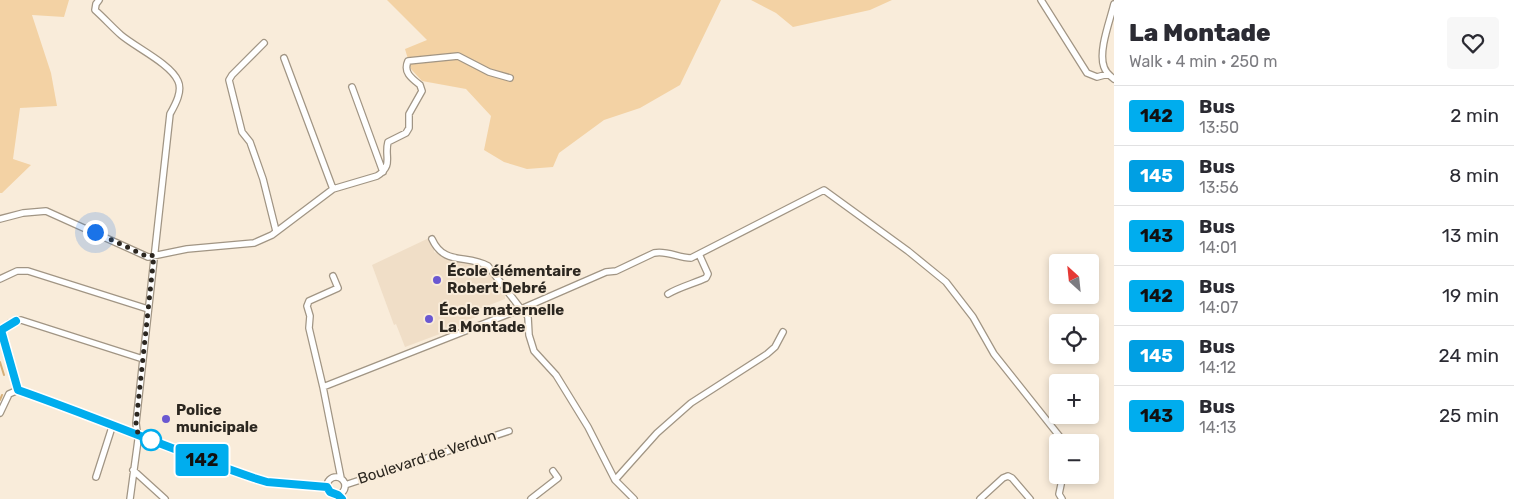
<!DOCTYPE html>
<meta charset="utf-8">
<style>
:root{--surface:#fff;--page:#f7f7f7;--text:#2b2b33;--muted:#7c7c81;--line:#e1e1e2}
body{margin:0;font-family:Rubik,sans-serif;background:var(--page);color:var(--text);height:100vh;display:flex;flex-direction:column;font-size:19px;white-space:nowrap}
*{box-sizing:border-box;margin:0}
p{font-size:16px;color:var(--muted)}
.icon{flex:none;width:28px;height:28px;fill:none;stroke:currentColor;stroke-width:2;stroke-linecap:round;stroke-linejoin:round}
.map{position:relative;flex:1;overflow:hidden}
.drawer{display:flex;flex-direction:column;background:var(--surface);width:400px}
.drawer>*{flex:none}
.badge{padding:0 10px;border-radius:4px;font-size:18px;line-height:32px}
.needle{width:32px;rotate:333deg}
.buttons{position:absolute;left:1049px;top:254px;display:grid;gap:10px}
.buttons a{display:grid;place-items:center;width:50px;height:50px;border-radius:5px;background:var(--surface);box-shadow:0 2px 8px #0003;font-size:25px}
.you{position:absolute;width:25px;height:25px;margin:-12px;border:4px solid #fff;border-radius:50%;background:#1a73e8;box-shadow:0 0 0 8px #1a73e833}
.map>.badge{position:absolute;translate:-50% -50%;box-shadow:0 0 0 2px #fff}
.round{display:grid;place-items:center;flex:none;width:52px;height:52px;border-radius:5px;background:var(--page)}
.summary{display:flex;align-items:center;justify-content:space-between;height:85px;padding:0 15px}
h1{font-size:24px;font-weight:800;line-height:38px}
ul{padding:0;list-style:none}
li{display:flex;align-items:center;gap:15px;height:60px;padding:0 15px;border-top:1px solid var(--line)}
li div{flex:1}
li b{display:block;font-size:19px}
li em{font-style:normal}
li .badge{min-width:55px;font-weight:700;text-align:center}
main{display:flex;flex:1;min-height:0}
.map>svg:first-child{display:block}
</style>
<main>
<div class="map">
<svg width="1114" height="499" viewBox="0 0 1114 499">
<rect width="100%" height="100%" fill="#f9ecda"/>
<!-- built -->
<path fill="#f0dec7" d="M429 238 434 248V252L454 261 485 266 505 293V299L474 311 476 317 460 323 461 326 405 347 396 324 394 325 372 265Z"/>
<!-- green -->
<path fill="#f3d2a4" d="M0 0H69L64 17 32 15 51 73 57 106 20 108 13 159 31 165 2 193H0Z
M387 0H721L680 85 640 108 604 120 559 153 553 167 527 169 504 162 484 150 491 116 466 89 422 81 411 69 405 49 427 40Z
M751 0H892L870 10 793 27 776 13Z"/>
<g fill="none" stroke-linecap="round" stroke-linejoin="round">
<!-- stream -->
<path stroke="#d5ae77" stroke-width="2" d="M0 362 4 375
M0 400 2 395"/>
<defs>
<path id="minor" d="M99 0 96 4 95 10C104 18 112 27 121 35 135 47 171 64 178 81 183 91 175 105 170 114L136 423 138 440 130 499
M1041 0 1087 73 1097 77 1108 74
M1114 4C1110 21 1098 51 1104 67 1106 73 1110 76 1114 79
M264 43 232 75 229 80 242 132 250 142 263 179 276 231
M284 58 333 189
M352 87 383 172
M0 219 23 213 46 211 148 257 187 249 254 243 272 235 333 189 377 176C394 165 384 157 388 142L406 133 409 128V114L422 91 420 85C411 78 403 72 408 61L458 56 489 72 510 78
M432 239C444 266 467 254 488 266L521 309 525 312 528 317 529 335 534 351 556 375 588 427 615 480 634 499
M333 276 338 288 309 301 307 306 310 316 309 328 323 387 341 478
M0 279 17 271H28L148 309
M668 294C677 288 695 283 706 278L708 274 699 254
M0 328 18 390
M1 330 10 323 21 320 143 359
M323 387 521 309 606 272 616 271 654 253C667 250 678 258 691 258L824 190 908 251 946 282 973 317 994 354 1064 442
M18 390C98 418 175 451 255 478L267 482 327 487
M0 413 9 394 18 390
M133 470 165 499
M327 486a9 9 0 1 1 18 0a9 9 0 1 1-18 0Z
M96 477 113 424
M615 480 657 433 691 403 767 354 775 347 783 332
M345 485 509 431
M531 499 558 478 553 471
M980 499 1003 478 1008 476 1012 478 1030 499
M1062 499 1059 494 1063 475"/>
</defs>
<!-- minor casing -->
<use href="#minor" stroke="#a19584" stroke-width="8"/>
<!-- minor -->
<use href="#minor" stroke="#fff" stroke-width="5.5"/>
</g>
<g fill="none" stroke-linecap="round" stroke-linejoin="round">
<defs>
<path id="line" d="M16 321 1 330 18 390C98 418 175 451 254 478L267 482 327 487 330 492 338 495 342 499"/>
</defs>
<!-- line casing -->
<use href="#line" stroke="#fff" stroke-width="11"/>
<!-- line -->
<use href="#line" stroke="#00adee" stroke-width="8"/>
<!-- walk -->
<path stroke="#2c2720" stroke-width="5" stroke-dasharray="0 9" d="M95 232 148 257 154 255 136 423 138 434 151 440"/>
</g>
<!-- markers -->
<g fill="#6a58d1" stroke="#f9ecda" stroke-width="2">
<circle cx="437" cy="280" r="5"/>
<circle cx="429" cy="319" r="5"/>
<circle cx="166" cy="419" r="5"/>
</g>
<circle fill="#fff" stroke="#00adee" stroke-width="2.5" cx="151" cy="440" r="10"/>
<g text-anchor="middle" dominant-baseline="central" stroke-width="4" stroke-linejoin="round" paint-order="stroke">
<!-- poi labels -->
<g font-size="15" font-weight="bold" fill="#2c2720" stroke="#f9ecda" text-anchor="start">
<text x="447" y="271">École élémentaire<tspan x="447" dy="17">Robert Debré</tspan></text>
<text x="439" y="310">École maternelle<tspan x="439" dy="17">La Montade</tspan></text>
<text x="176" y="410">Police<tspan x="176" dy="17">municipale</tspan></text>
</g>
<!-- street labels -->
<g font-size="15" fill="#2c2720" stroke="#f9ecda">
<text transform="translate(427 457) rotate(-18)">Boulevard de Verdun</text>
</g>
</g>
</svg>
<div class="buttons">
<a><svg class="needle" viewBox="-14 -14 28 28"><path d="M0-13l5 13h-10z" fill="#e53935"/><path d="M0 13l5-13h-10z" fill="#7c7c81"/></svg></a>
<a><svg class="icon" aria-label="locate" viewBox="0 0 24 24"><circle cx="12" cy="12" r="6"/><path d="M12 2v4M12 18v4M2 12h4M18 12h4"/></svg></a>
<a>+</a>
<a>−</a>
</div>
<div class="you" style="left:95px;top:232px"></div>
<b class="badge" style="left:202px;top:460px;background:#00adee;color:#111">142</b>
</div>
<section class="drawer">
<div class="summary"><div><h1>La Montade</h1><p>Walk · 4 min · 250 m</p></div><a class="round"><svg class="icon" aria-label="heart" viewBox="0 0 24 24"><path d="M12 20l-8-8c-3-5 5-10 8-4 3-6 11-1 8 4z"/></svg></a></div>
<ul>
<li><span class="badge" style="background:#00adee;color:#111">142</span><div><b>Bus</b><p>13:50</p></div><em>2 min</em></li>
<li><span class="badge" style="background:#009fe3;color:#fff">145</span><div><b>Bus</b><p>13:56</p></div><em>8 min</em></li>
<li><span class="badge" style="background:#00adee;color:#111">143</span><div><b>Bus</b><p>14:01</p></div><em>13 min</em></li>
<li><span class="badge" style="background:#00adee;color:#111">142</span><div><b>Bus</b><p>14:07</p></div><em>19 min</em></li>
<li><span class="badge" style="background:#009fe3;color:#fff">145</span><div><b>Bus</b><p>14:12</p></div><em>24 min</em></li>
<li><span class="badge" style="background:#00adee;color:#111">143</span><div><b>Bus</b><p>14:13</p></div><em>25 min</em></li>
</ul>
</section>
</main>
